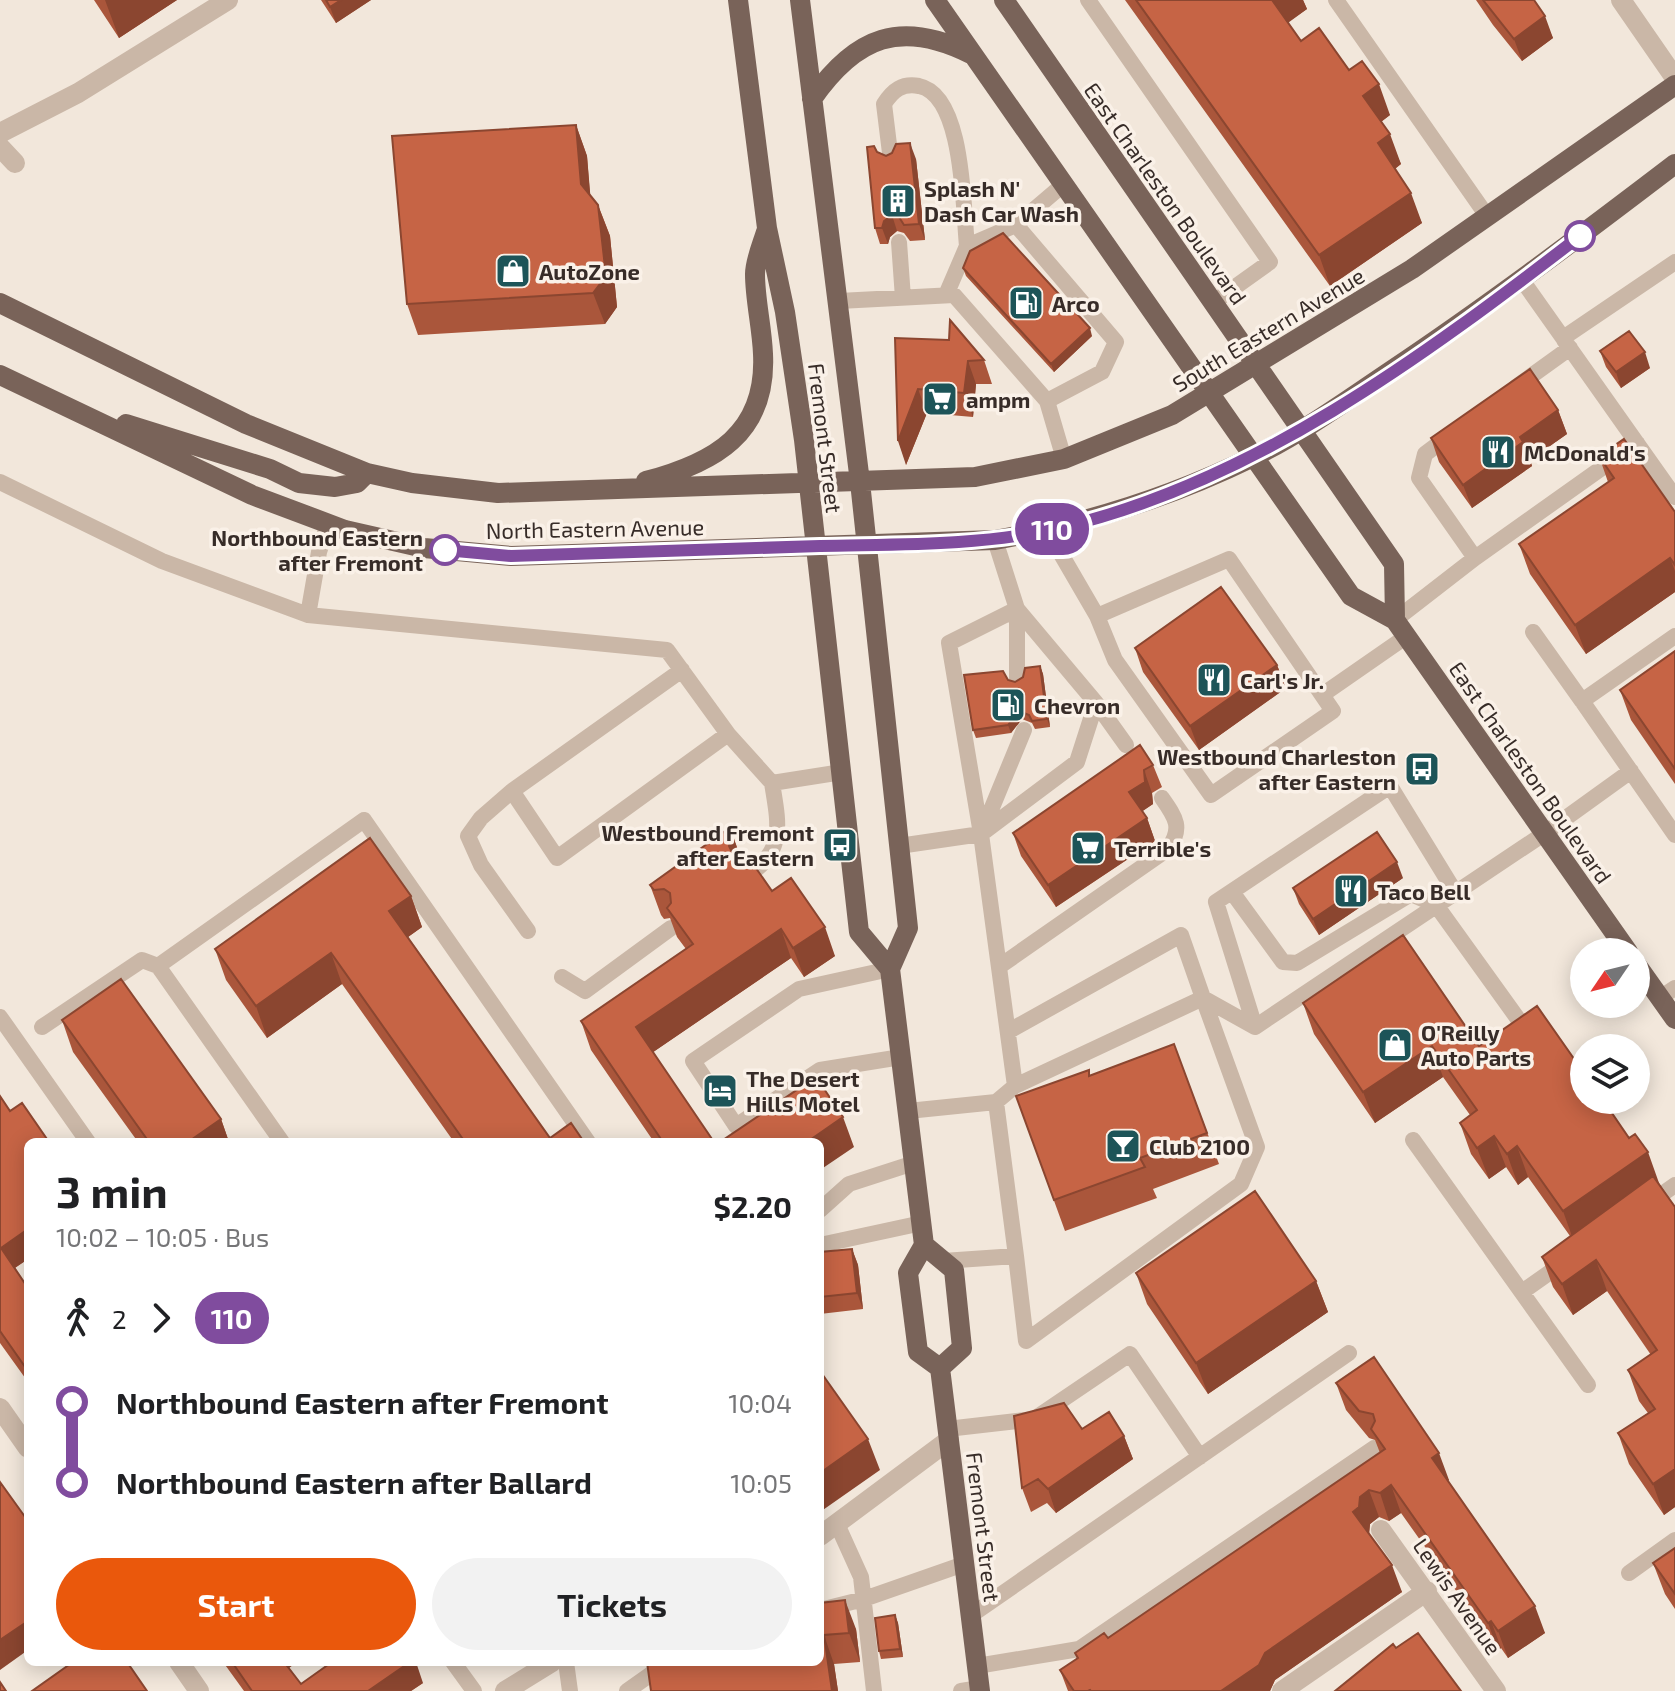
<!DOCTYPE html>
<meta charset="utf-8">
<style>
:root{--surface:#fff;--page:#f2f2f2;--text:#202124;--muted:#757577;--accent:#ea580c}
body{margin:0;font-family:"Exo 2",sans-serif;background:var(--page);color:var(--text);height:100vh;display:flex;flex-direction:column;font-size:30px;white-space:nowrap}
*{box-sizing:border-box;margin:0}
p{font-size:26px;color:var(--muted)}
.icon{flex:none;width:44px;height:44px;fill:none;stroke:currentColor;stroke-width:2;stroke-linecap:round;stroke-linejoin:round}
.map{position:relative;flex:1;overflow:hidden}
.details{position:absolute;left:24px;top:1138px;width:800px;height:528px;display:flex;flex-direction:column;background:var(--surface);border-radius:12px;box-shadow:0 4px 20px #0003}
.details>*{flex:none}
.badge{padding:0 16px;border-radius:26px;font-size:28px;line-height:52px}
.needle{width:52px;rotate:235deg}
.controls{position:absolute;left:1570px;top:938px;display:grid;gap:16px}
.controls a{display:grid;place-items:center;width:80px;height:80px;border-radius:50%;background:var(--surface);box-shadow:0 4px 20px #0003;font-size:40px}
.map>.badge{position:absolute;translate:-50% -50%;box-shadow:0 0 0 4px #fff}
.legs{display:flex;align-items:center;gap:12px;height:88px;padding:0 32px;font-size:26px}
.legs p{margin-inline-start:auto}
.headline{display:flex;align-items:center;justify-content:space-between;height:136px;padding:0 32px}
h1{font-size:44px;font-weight:700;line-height:60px}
.button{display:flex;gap:16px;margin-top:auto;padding:16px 32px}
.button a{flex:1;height:92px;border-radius:48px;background:var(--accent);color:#fff;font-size:32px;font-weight:700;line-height:92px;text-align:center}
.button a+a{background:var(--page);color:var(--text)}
ul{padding:0 32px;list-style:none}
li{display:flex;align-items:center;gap:28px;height:80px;font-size:30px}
li i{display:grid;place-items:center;width:12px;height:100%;margin:0 10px;background:currentColor}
li i::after{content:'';width:20px;height:20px;margin:-10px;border:6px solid;border-radius:50%;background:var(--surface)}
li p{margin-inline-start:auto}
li:first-child i{background:linear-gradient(#0000 50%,currentColor 0)}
li:last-child i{background:linear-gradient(currentColor 50%,#0000 0)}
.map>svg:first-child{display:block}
</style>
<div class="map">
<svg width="1675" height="1691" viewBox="0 0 1675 1691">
<rect width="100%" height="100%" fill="#f2e7db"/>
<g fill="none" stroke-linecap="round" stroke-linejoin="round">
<!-- service -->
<path stroke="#cab7a7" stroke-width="16" d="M1088 0 1270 262 1214 302
M1336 0 1487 216
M891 161 884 104C893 90 902 83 919 86 964 95 963 208 967 246
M899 242 903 298
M1522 280 1563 338 1675 262
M946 295 967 246 1016 225
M839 301 954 295 1047 401 1064 459
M1564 340 1675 497
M1516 387 1570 348
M1047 401 1102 372 1116 342 1016 225 1064 184
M1449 436 1425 454 1419 478 1475 558 1637 443
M0 482 162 561 308 615
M328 524 319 552 308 615 667 650 728 734 772 783 842 772
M1047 530 1097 616 1115 660 1211 795 1333 711 1229 559 1097 616
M995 540 1017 609 949 643 981 834 1015 1086
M1017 609V679
M1395 620 1475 558
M1533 632 1582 701
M1675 636 1582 701 1675 835
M682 670 512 791 557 858 728 734
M1322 695 1407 636
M1096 703 1126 745
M512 791 481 818 468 836 481 865 528 931
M982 832 1024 730
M899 846 981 834 1077 762 1096 703 1017 609
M750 874C786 849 778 821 772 783
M1232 892 1283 962 1297 963 1411 894 1436 905 1518 1019
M1000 966 1168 849C1183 828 1176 818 1162 798
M890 969 799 989 693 1061 736 1126 820 1070 901 1057
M562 977 585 991 671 928
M1660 998 1675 988
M0 1017 88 1142
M42 1027 142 960 158 966
M1255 1027 1216 902 1390 786 1455 892
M1009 1031 1181 935 1203 998 1255 1027 1545 833 1631 771
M908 1111 996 1102
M1413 1140 1588 1385
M282 1142 158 966 364 820 588 1142
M1648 1204 1675 1185
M820 1210 849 1184 914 1163
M820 1245 922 1223
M943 1261 1016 1256 1026 1341 1241 1184 1257 1147 1203 998 1015 1086 996 1102 1016 1256
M1522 1292 1563 1263
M947 1429 1034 1419 1130 1354 1200 1457
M837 1524 861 1577 874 1691
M1629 1573 1675 1540
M820 1610 864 1599 964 1564
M970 1616 1349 1353
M453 1662 474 1691
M566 1662 570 1691
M977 1666 1079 1649 1374 1448
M627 1691 668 1662
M961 1691 980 1688"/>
<!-- minor -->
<path stroke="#cab7a7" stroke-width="20" d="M1621 0 1675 78
M0 133 78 93 228 0
M0 147 15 163
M0 1408 28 1448
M1381 1530 1496 1691
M820 1536 949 1440
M179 1662 199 1691
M505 1691 552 1662
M1282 1691 1427 1591"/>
<!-- primary -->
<path stroke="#796359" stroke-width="20" d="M738 0 767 228 785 312 804 440 859 932 890 969
M800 0 860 482 908 928 890 969 924 1245 908 1273 918 1352 940 1368 980 1691
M935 0 1351 596 1395 620 1628 952
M1004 0 1394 564 1395 620
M812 99C856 36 901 19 971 54
M0 303 246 424 367 473 412 483 498 493 975 477 1064 459 1172 415 1412 269 1675 85
M0 375 252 495 345 530 424 548 511 556 995 540C1085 524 1171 497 1253 457 1302 433 1346 401 1392 370 1489 305 1582 235 1675 164
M126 424 270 469 299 483 335 487 357 483 367 473
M646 481C714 463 767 434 763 354 762 327 755 300 755 274 755 261 762 245 766 232
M1636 964 1675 1019
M924 1245 954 1270 962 1348 940 1368"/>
</g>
<!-- wall -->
<path fill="#aa563b" d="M94 0H177L119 38Z
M321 0H371L336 23Z
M1125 0H1303L1307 9 1288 22 1301 41 1349 70 1390 115 1381 122 1401 164 1395 169 1422 223 1330 286Z
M1476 0H1534L1553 38 1522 61 1493 25Z
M576 125 587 156 590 195 598 205 610 236 617 307 605 324 418 335 407 304Z
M877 152 886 156 916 159 925 240 910 241 904 233 897 231 890 237 888 244H880L875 228Z
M963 268 1092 336 1054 372 966 276Z
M895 338 949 340 984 360 992 384H976L973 417 927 413 906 465Z
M1600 351 1650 368 1621 388 1606 367Z
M1558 410 1567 434 1530 460 1532 466 1472 508 1439 462 1431 438Z
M1599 456 1675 512V592L1586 654 1530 574 1519 544 1608 482Z
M1135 648 1277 665 1286 688 1199 750 1143 672Z
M1675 651V784L1631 720 1620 690Z
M1040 666 1043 674 1050 727 1035 729 1032 723 1022 719 1011 733 976 738 973 730 1008 680 1015 682Z
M1153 765 1162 787 1152 793 1153 804 1142 811 1147 818 1155 841 1056 907 1021 856 1013 833Z
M733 836 739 853 772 891 835 956 804 977 791 958 653 1052 714 1142H654L591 1050 581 1021 686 949 677 937 670 918 664 919 661 915 650 885Z
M1403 878 1319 935 1299 904 1293 888Z
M411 896 422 927 408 937 550 1138 584 1142H454L342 984 267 1038 226 980 215 949Z
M1303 1003 1479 1046 1659 1183 1675 1207V1507L1664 1515 1629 1464 1618 1433 1648 1413 1639 1401 1628 1370 1651 1355 1607 1291 1573 1315 1553 1287 1542 1257 1570 1236 1528 1177 1518 1185 1506 1167 1489 1179 1471 1154 1460 1123 1470 1115 1443 1077 1375 1123 1314 1034Z
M62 1020 221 1119 229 1142H138L73 1052Z
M1174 1044 1219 1164 1153 1189 1157 1198 1065 1231 1016 1096 1091 1075Z
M0 1096 28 1142V1259L15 1268 28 1288V1382L0 1343Z
M852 1249 858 1265 863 1309 820 1314V1252Z
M1136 1273 1316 1281 1328 1312 1208 1394 1147 1304Z
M1336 1383 1449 1480 1448 1481 1545 1633 1508 1658 1501 1648 1498 1650 1401 1513 1389 1521 1379 1517 1370 1524 1369 1534 1402 1592 1275 1680 1270 1691H1068L1060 1670 1077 1659 1075 1653 1108 1638 1380 1453 1375 1440 1369 1438 1346 1410Z
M1082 1429 1124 1436 1133 1459 1056 1513 1047 1503 1031 1512 1022 1488Z
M1675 1548V1609L1665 1594 1653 1563Z
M820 1603 856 1629 860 1662 834 1664 838 1691H651L820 1662Z
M895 1615 898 1623 903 1657 881 1659 879 1651Z
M223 1662H297L289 1668 301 1684 423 1683 411 1691H244Z"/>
<!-- shaded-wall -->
<path fill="#8b4630" d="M105 0H177L119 38Z
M341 0H371L336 23 330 7Z
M1271 0H1303L1307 9 1281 28Z
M1545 16 1553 38 1522 61 1514 39Z
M1379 84 1390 115 1374 127 1363 96Z
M576 125 587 156 592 215 581 184Z
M1390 134 1401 164 1389 173 1378 143Z
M910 143 916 159 925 240 919 224Z
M1411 193 1422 223 1330 286 1319 255Z
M598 205 610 236 617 307 605 324 593 293Z
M892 215 897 231 890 237 888 244 882 228 884 221Z
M1090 328 1092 336 1054 372 1051 364Z
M1645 352 1650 368 1621 388 1616 372Z
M968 361 976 384 973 417 964 393Z
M918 389 927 413 906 465 898 441Z
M1558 410 1567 434 1530 460 1532 466 1472 508 1463 485 1520 437Z
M1670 558 1675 571V592L1586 654 1575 625Z
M1277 665 1286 688 1199 750 1190 726Z
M1040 666 1043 674 1050 727 1047 719Z
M1019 711 1022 719 1011 733 1008 725Z
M1144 770 1152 793 1153 804 1137 815 1129 792Z
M1147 818 1155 841 1056 907 1048 885Z
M733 836 743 865 739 875 729 846Z
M1397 862 1403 878 1319 935 1313 919Z
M411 896 422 927 401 942 389 911Z
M825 927 835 956 804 977 793 948Z
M781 929 791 958 646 1057 636 1027Z
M331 953 342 984 267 1038 256 1006Z
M1432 1046 1443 1077 1375 1123 1363 1092Z
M843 1117 854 1147 820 1170V1142H807Z
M221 1119 229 1142H188Z
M1494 1136 1506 1167 1489 1179 1477 1148Z
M1517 1146 1528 1177 1518 1185 1507 1154Z
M1648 1152 1659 1183 1574 1242 1563 1211Z
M28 1229V1259L10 1271 1 1248Z
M852 1249 858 1265 863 1309 857 1293Z
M1596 1260 1607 1291 1573 1315 1562 1284Z
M1316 1281 1328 1312 1208 1394 1196 1363Z
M1124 1436 1133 1459 1056 1513 1048 1489Z
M868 1439 880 1470 820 1512V1473Z
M1439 1453 1449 1480 1441 1485 1432 1458Z
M1675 1469V1507L1664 1515 1653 1484Z
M1391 1485 1401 1513 1389 1521 1380 1493Z
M1369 1490 1379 1517 1370 1524 1369 1534 1353 1512 1360 1497Z
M1392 1565 1402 1592 1275 1680 1270 1691H1221L1265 1653Z
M845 1600 856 1629 860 1662 849 1633Z
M1535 1606 1545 1633 1508 1658 1498 1631Z
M895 1615 898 1623 903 1657 900 1649Z
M28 1621V1650L0 1670V1640Z
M1491 1621 1501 1648 1498 1650 1488 1623Z
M824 1635 834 1664 838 1691H832Z
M279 1662H297L283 1672Z
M410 1662H416L423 1683 411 1691H368Z"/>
<!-- building -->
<path fill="#c66445" stroke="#8b4630" stroke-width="2" d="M326 0H341L330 7Z
M1136 0H1272L1301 41 1319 28 1349 70 1362 61 1379 84 1363 96 1390 134 1378 143 1411 193 1319 255Z
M1483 0H1534L1545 16 1514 39Z
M576 125 581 184 598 205 606 276 593 293 407 304 392 136Z
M910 143 919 224 904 225 899 217 892 215 884 221 882 228H875L867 147 874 146 877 152 886 156 892 153 896 144Z
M1003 233 1090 328 1051 364 963 268 970 251Z
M950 320 984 360 968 361 964 393 918 389 898 441 895 338 949 340Z
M1629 331 1645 352 1616 372 1600 351Z
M1530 369 1558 410 1520 437 1523 442 1463 485 1431 438Z
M1624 439 1675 512V565L1670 558 1575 625 1519 544 1614 478 1599 456Z
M1221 587 1277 665 1190 726 1135 648Z
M1675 651V769L1620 690Z
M1040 666 1047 719 1032 721 1029 715 1019 711 1008 725 973 730 964 675 1003 671 1008 680 1015 682 1023 677 1025 668Z
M1140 745 1153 765 1144 770 1145 782 1129 792 1147 818 1048 885 1013 833Z
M728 829 733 836 729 846 732 852 746 854 772 891 791 878 825 927 793 948 781 929 636 1027 714 1142H663L581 1021 693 944 667 908 671 903 670 893 664 889 654 890 650 885Z
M1377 832 1397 862 1313 919 1293 888Z
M370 838 411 896 389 911 550 1138 571 1123 584 1142H465L331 953 256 1006 215 949Z
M1403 935 1479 1046 1537 1006 1584 1073V1100H1603L1629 1138 1635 1134 1648 1152 1563 1211 1517 1146 1507 1154 1494 1136 1477 1148 1460 1123 1477 1110 1432 1046 1363 1092 1303 1003Z
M121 979 221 1119 188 1142H149L62 1020Z
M1174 1044 1207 1133 1140 1158 1145 1167 1054 1200 1016 1096 1089 1070V1076Z
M816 1077 843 1117 807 1142H720Z
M0 1096 10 1111 22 1103 49 1142H28V1229L1 1248 28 1288V1371L0 1331Z
M1653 1176 1675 1207V1469L1653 1484 1618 1433 1655 1409 1628 1370 1657 1350 1596 1260 1562 1284 1542 1257Z
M1255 1191 1316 1281 1196 1363 1136 1273Z
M852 1249 857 1293 820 1297V1252Z
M1374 1357 1439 1453 1432 1458 1535 1606 1498 1631 1491 1621 1488 1623 1391 1485 1380 1493 1369 1490 1360 1497 1359 1507 1353 1512 1392 1565 1265 1653 1259 1665 1221 1691H1091L1090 1690 1088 1691H1074L1060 1670 1078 1658 1075 1653 1104 1633 1108 1638 1385 1449 1371 1429 1375 1421 1373 1414 1359 1411 1336 1383Z
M820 1371 868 1439 820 1473Z
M1064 1403 1082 1429 1109 1412 1124 1436 1048 1489 1038 1479 1022 1488 1014 1416Z
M0 1482 28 1521V1621L0 1640Z
M1675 1548V1594L1653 1563Z
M845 1600 849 1633 824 1635 832 1691H651L647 1662H820V1603Z
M895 1615 900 1649 879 1651 875 1618Z
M1418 1633 1461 1691H1335L1393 1644 1396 1648Z
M73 1662H127L147 1691H32Z
M232 1662H284L301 1684 332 1662H410L368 1691H252Z
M0 1682 6 1691H0Z"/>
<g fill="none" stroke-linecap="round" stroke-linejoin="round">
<defs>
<path id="line-1" d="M445 550 511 556C614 553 717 550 820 546 898 544 978 546 1055 529 1251 485 1424 356 1580 236"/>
</defs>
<!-- line-1 casing -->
<use href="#line-1" stroke="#fff" stroke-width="18"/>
<!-- line-1 -->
<use href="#line-1" stroke="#804c9e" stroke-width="12"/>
</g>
<!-- icons -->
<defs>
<symbol id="building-square" viewBox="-11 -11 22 22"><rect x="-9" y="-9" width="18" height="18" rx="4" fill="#1d5458" stroke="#faf1e8"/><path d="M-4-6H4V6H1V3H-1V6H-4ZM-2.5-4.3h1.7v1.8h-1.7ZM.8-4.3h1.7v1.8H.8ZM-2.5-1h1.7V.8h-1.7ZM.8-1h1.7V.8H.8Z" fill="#fff"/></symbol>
<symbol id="shop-square" viewBox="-11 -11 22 22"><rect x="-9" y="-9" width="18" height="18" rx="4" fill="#1d5458" stroke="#faf1e8"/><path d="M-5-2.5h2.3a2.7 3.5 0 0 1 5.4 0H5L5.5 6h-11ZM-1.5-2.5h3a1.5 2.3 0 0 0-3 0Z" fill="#fff"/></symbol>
<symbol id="fuel-square" viewBox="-11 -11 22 22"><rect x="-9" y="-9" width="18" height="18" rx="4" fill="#1d5458" stroke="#faf1e8"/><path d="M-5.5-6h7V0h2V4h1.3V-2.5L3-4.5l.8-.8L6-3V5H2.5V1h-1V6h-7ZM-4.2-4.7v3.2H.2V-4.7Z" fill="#fff"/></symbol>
<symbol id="supermarket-square" viewBox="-11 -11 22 22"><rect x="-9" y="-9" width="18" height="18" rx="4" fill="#1d5458" stroke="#faf1e8"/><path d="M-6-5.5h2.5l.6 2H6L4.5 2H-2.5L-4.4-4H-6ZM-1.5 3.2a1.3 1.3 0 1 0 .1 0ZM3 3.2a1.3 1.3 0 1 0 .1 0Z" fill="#fff"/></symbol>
<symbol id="restaurant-square" viewBox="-11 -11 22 22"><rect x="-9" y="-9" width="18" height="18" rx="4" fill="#1d5458" stroke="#faf1e8"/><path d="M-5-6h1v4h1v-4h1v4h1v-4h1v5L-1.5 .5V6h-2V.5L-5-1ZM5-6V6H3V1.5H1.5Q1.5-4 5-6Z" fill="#fff"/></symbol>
<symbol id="bus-square" viewBox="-11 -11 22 22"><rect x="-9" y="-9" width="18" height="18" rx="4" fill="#1d5458" stroke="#faf1e8"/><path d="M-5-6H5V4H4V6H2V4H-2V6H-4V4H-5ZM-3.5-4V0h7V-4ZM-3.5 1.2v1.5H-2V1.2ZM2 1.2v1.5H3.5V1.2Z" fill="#fff"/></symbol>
<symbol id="hotel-square" viewBox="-11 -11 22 22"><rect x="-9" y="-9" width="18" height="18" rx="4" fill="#1d5458" stroke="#faf1e8"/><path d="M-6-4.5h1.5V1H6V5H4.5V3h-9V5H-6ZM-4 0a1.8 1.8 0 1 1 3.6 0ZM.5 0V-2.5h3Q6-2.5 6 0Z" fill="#fff"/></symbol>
<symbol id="bar-square" viewBox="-11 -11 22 22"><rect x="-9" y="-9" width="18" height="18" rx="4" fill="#1d5458" stroke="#faf1e8"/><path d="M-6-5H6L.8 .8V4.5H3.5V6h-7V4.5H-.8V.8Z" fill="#fff"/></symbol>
</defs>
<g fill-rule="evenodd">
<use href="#building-square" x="878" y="181" width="40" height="40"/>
<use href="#shop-square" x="493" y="251" width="40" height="40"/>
<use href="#fuel-square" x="1006" y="283" width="40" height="40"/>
<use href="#supermarket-square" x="920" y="379" width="40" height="40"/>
<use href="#restaurant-square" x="1478" y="432" width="40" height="40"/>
<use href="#restaurant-square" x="1194" y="660" width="40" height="40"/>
<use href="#fuel-square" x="988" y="685" width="40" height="40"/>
<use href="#bus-square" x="1402" y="749" width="40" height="40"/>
<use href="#bus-square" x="820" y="825" width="40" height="40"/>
<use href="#supermarket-square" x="1068" y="828" width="40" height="40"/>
<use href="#restaurant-square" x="1331" y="871" width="40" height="40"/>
<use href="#shop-square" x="1375" y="1025" width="40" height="40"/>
<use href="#hotel-square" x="700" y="1071" width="40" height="40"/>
<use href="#bar-square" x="1103" y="1126" width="40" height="40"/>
</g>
<!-- markers -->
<g fill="#fff" stroke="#804c9e" stroke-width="4">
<circle cx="1580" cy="236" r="14"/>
<circle cx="445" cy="550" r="14"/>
</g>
<g text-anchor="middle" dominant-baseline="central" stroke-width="7" stroke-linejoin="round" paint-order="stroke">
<!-- poi labels -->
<g font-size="22" font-weight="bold" fill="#372c28" stroke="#faf1e8" text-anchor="start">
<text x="924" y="188">Splash N'<tspan x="924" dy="25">Dash Car Wash</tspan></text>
<text x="539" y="271">AutoZone</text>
<text x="1052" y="303">Arco</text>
<text x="966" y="399">ampm</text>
<text x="1524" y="452">McDonald's</text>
<text x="1240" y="680">Carl's Jr.</text>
<text x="1034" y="705">Chevron</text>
<text x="1396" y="756" text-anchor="end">Westbound Charleston<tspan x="1396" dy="25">after Eastern</tspan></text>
<text x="814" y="832" text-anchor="end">Westbound Fremont<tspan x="814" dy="25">after Eastern</tspan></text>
<text x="1114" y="848">Terrible's</text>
<text x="1377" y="891">Taco Bell</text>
<text x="1421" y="1032">O'Reilly<tspan x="1421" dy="25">Auto Parts</tspan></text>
<text x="746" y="1078">The Desert<tspan x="746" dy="25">Hills Motel</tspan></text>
<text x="1149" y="1146">Club 2100</text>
</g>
<!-- street labels -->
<g font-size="22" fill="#372c28" stroke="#faf1e8">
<text transform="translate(1166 193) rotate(55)">East Charleston Boulevard</text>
<text transform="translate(1268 329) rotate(-31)">South Eastern Avenue</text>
<text transform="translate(826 438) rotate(83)">Fremont Street</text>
<text transform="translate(595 528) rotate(-1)">North Eastern Avenue</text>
<text transform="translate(1531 772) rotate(55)">East Charleston Boulevard</text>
<text transform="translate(984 1527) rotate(83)">Fremont Street</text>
<text transform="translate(1458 1596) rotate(55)">Lewis Avenue</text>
</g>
<!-- stop labels -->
<g font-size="22" font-weight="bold" fill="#372c28" stroke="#faf1e8" text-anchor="end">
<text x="423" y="537">Northbound Eastern<tspan x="423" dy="25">after Fremont</tspan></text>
</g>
</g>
</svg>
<div class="controls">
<a><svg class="needle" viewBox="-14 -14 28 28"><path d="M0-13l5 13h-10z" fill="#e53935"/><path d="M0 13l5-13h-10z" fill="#757577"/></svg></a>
<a><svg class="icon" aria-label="layers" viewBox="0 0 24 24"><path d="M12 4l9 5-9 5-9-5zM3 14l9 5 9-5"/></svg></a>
</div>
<b class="badge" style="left:1052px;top:529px;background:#804c9e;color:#fff">110</b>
<section class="details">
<div class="headline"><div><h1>3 min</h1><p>10:02 – 10:05 · Bus</p></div><b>$2.20</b></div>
<div class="legs"><svg class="icon" aria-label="walk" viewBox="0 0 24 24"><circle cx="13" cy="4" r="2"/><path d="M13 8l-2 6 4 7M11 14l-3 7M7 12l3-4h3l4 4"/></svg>2<svg class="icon" aria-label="forward" viewBox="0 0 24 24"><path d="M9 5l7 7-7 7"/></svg><b class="badge" style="background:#804c9e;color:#fff">110</b></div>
<ul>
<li><i style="color:#804c9e"></i><b>Northbound Eastern after Fremont</b><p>10:04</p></li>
<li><i style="color:#804c9e"></i><b>Northbound Eastern after Ballard</b><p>10:05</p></li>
</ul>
<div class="button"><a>Start</a><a>Tickets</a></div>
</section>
</div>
